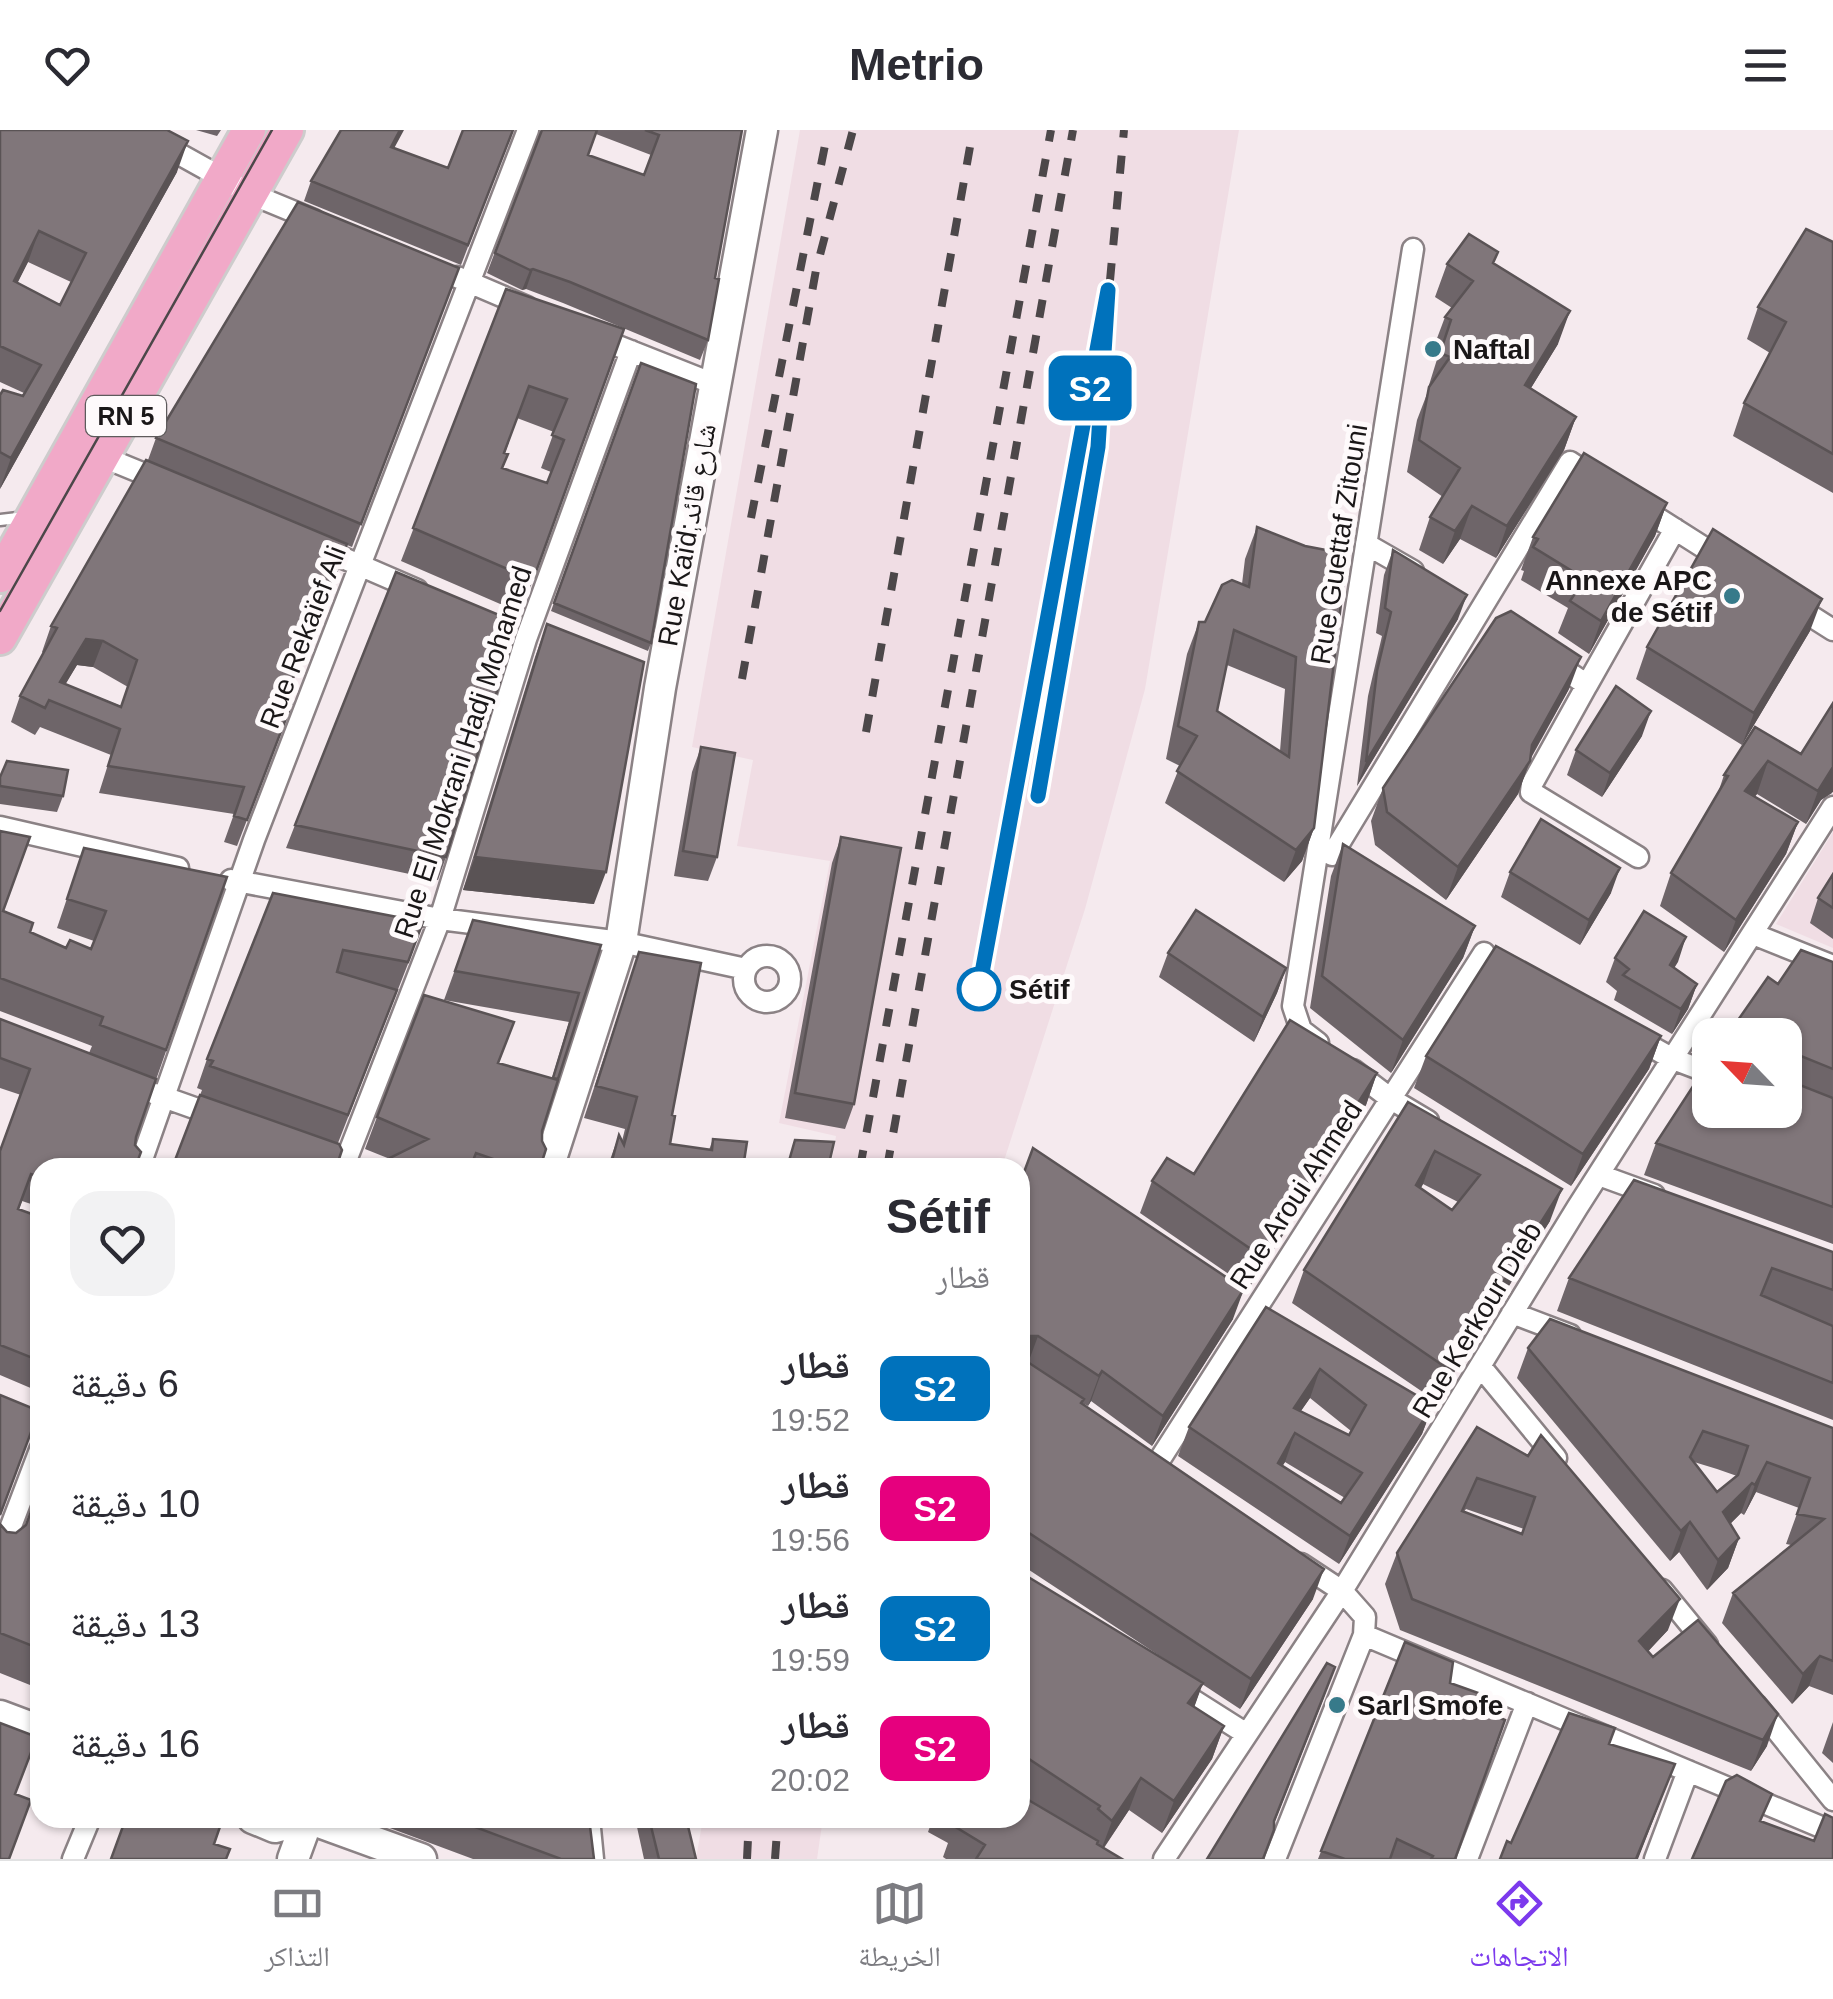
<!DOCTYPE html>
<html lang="ar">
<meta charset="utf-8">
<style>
:root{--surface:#fff;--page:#f2f2f3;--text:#2b2b33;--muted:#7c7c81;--line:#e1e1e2;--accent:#7c3aed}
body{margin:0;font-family:Helvetica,"Noto Naskh Arabic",sans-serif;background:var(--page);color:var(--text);direction:rtl;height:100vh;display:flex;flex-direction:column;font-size:38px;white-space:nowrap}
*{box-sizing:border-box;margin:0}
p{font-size:32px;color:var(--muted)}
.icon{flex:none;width:55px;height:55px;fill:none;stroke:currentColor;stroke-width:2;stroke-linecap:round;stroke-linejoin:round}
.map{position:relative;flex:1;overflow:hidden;direction:ltr}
.side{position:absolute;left:30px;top:1028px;width:1000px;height:670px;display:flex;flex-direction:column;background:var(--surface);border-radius:30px;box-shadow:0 2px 8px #0004;direction:rtl}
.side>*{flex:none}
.badge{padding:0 20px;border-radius:15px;font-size:35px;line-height:65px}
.needle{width:65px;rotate:295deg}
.buttons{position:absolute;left:1692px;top:888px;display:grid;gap:20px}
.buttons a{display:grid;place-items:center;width:110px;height:110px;border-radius:20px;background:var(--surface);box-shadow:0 2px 8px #0004;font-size:50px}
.map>.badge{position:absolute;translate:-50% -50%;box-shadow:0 0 0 5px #fff}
.round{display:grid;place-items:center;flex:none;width:105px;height:105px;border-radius:30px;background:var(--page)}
.head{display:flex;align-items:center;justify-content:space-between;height:170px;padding:0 40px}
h1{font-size:48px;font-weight:700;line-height:75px}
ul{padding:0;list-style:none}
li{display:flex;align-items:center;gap:30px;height:120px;padding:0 40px}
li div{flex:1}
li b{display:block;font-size:38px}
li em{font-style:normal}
li .badge{min-width:110px;font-weight:700;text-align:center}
header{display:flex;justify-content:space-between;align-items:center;height:130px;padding:0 40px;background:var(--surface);font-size:45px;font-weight:700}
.dock{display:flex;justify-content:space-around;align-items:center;height:140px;border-top:2px solid var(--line);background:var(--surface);font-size:28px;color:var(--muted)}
.dock a{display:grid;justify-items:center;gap:5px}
.dock .current{color:var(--accent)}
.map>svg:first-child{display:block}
</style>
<header><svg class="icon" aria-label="menu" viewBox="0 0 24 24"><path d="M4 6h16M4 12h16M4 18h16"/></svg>Metrio<svg class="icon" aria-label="heart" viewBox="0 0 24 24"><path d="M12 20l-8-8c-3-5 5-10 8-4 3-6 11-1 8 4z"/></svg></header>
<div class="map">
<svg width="1833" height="1729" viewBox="0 0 1833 1729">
<rect width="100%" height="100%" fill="#f5eaee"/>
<!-- built -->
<path fill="#f0dde4" d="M800 0H1239L1145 559 1085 779 1002 1037H831L836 1006 779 993 830 731 737 716 753 630 692 617Z
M1833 702V818L1776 794Z
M703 1688H823L817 1729H696Z"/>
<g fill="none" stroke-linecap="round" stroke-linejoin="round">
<defs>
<path id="lane" d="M0 390 26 387"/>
<path id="street" d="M136 0 251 64 314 90
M457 147 527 177
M618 216 714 254
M103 327 164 352
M1640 377 1725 431
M1366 414 1413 441
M320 418 417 460
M1792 474 1833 500
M1555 533 1587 555 1675 399
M1587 555 1532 654 1531 662 1638 727
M0 697 178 738
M1332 725 1570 332 1599 351
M231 750 440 789 621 812 746 839
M1753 804 1833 836
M744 849a23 23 0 1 1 46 0a23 23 0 1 1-46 0Z
M1634 907 1673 929 1710 943
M1318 913 1301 900 1293 876 1413 119
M1353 940 1391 969 1428 991
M155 964 217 986
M139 1038 254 710 528 0
M343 1038 440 789 526 509 631 221
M1599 1045 1654 1065
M1512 1183 1570 1205
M1481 1237 1556 1328
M1155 1337 1484 823
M0 1425 40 1320
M1662 1460 1707 1515
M1364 1505 1833 1702
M1174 1558 1245 1603
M1757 1576 1833 1670
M589 1688 593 1729
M73 1729 90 1688
M1164 1729 1342 1461 1577 1078 1833 677
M1275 1729 1364 1505 1365 1487 1342 1461 1301 1434
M1467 1729 1527 1573
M1655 1729 1688 1641"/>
<path id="secondary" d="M548 1038 621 812 660 558 762 0
M0 1586 40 1601
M253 1688 275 1697 308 1688 421 1729
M293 1729 308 1688"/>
<path id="primary" d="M0 446 249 0
M0 508 287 0"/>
</defs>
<!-- lane casing -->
<use href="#lane" stroke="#8b8285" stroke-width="15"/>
<!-- street casing -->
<use href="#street" stroke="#8b8285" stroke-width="25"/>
<!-- secondary casing -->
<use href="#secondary" stroke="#8b8285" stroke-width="35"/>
<!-- primary casing -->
<use href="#primary" stroke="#cdcccc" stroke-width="38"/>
<!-- lane -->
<use href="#lane" stroke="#fff" stroke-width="10"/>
<!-- street -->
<use href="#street" stroke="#fff" stroke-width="20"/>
<!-- secondary -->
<use href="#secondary" stroke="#fff" stroke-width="30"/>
<!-- primary -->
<use href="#primary" stroke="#f1a9c8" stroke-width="32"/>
<!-- tram -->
<path stroke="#4c4749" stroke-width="2.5" d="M0 481 272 0"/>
<!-- rail -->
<path stroke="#4c4749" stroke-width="8" stroke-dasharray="18 18" stroke-linecap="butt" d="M751 388 828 0
M742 549 816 140 853 0
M866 602 973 0
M1038 666 1098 317 1102 262
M979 859 1109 161 1124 0
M860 1038 1051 0
M887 1038 1073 0
M747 1729 749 1688
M775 1729 778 1688"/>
</g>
<!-- wall -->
<path fill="#6e6569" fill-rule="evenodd" d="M0 0 177 42 0 359V265L23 266 24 263 0 252ZM28 132 71 152 60 175 17 153Z
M196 0H221L217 6Z
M513 0 461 135 304 71 311 51 394 18 448 38Z
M541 0H742L715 148 708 210 700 230 563 173 526 159 522 160 487 143ZM596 4 651 25 644 45 588 25Z
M1833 112V363L1733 306 1744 273 1770 223 1747 209 1758 177Z
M1494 133 1558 214 1531 258 1576 287 1564 320 1496 428 1460 409 1443 434 1419 420 1430 387 1443 367 1407 342 1417 290 1430 256 1429 255 1439 223 1433 219 1445 187 1452 178 1435 167 1447 134Z
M459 138 352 417 347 415 285 571 292 573 237 716 224 712 234 684 99 663 111 625 40 597 35 605 11 592 20 566 43 523 42 522 51 496 148 330 156 308ZM77 535 93 537 128 557 121 576 65 554Z
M506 159 624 199 521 483 401 431ZM517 288 554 302 541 338 551 342 547 353 503 338 508 324 505 323Z
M641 233 651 513 648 521 551 481Z
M1667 373 1655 406 1589 524 1558 503 1568 478 1521 450 1524 441 1521 440 1533 407Z
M1257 397 1305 416 1314 698 1302 731 1284 752 1165 673 1180 636 1166 629 1187 524 1199 492H1205L1242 454 1245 429ZM1227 535 1285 559 1280 621 1217 581Z
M1393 420 1458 489 1357 656 1368 566 1382 506 1376 503 1384 445Z
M547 494 594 774 463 760 535 527Z
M1810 501 1742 615 1636 549 1647 517Z
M1569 559 1530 630 1518 664 1446 770 1375 715 1371 691 1383 658Z
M1755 597 1832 663 1821 670 1806 694 1757 664 1754 667 1798 692 1786 724 1724 822 1660 776 1671 743 1717 666 1724 645Z
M1642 606 1602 667 1567 645 1576 620Z
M701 617 717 727 708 751 674 746 692 642Z
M0 647 63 666 57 682 0 674Z
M295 695 446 727 438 750 286 718Z
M0 701 3 781 30 802 66 818 91 819 94 811 57 798 84 718 227 747 136 1007 40 1038V1077L22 1071 19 1079 40 1087V1262L0 1245V1021L21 965 0 958V889L89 923 92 916 0 881Z
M841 707 854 974 845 999 785 988 832 733Z
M1343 714 1475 796 1463 828 1391 943 1310 878 1331 746Z
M1510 742 1611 763 1580 815 1501 767Z
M1833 744V809L1810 793 1818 768Z
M273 763 413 821 338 1013 172 1038 202 960 197 958 207 929Z
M473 790 601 815 542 1001 540 1038H387L390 1029 365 1019 377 987 499 933 552 948 569 892 444 870Z
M1686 807 1674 838 1697 854 1688 879 1672 904 1614 870 1617 861 1606 852 1615 828Z
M639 822 672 985 670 1014 709 1020 713 1009 743 1038H607L619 1005 622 1011 625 999 584 988Z
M1168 823 1286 838 1277 863 1254 912 1159 847Z
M1833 832V1114L1644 1045 1656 1013 1785 980V905H1732L1736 893 1778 854Z
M1661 906 1649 939 1571 1056 1414 958 1426 926Z
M1377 943 1366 975 1249 1158 1140 1083 1152 1051 1194 1044Z
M1408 972 1550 1091 1436 1271 1292 1173 1304 1140ZM1423 1054 1458 1072 1452 1080 1421 1058Z
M1020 1053 1233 1189 1152 1316 1091 1271 1088 1276 1082 1273V1274L1313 1469 1240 1579 1202 1554 1194 1577 1224 1596 1212 1629 1162 1703 1129 1680 1104 1718 1122 1729H946L943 1727 948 1713 928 1702 933 1688H1020L1040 1677 1020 1664V1442L1175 1536 1020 1434Z
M1833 1122V1290L1557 1181 1569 1148Z
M1266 1177 1433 1275 1422 1304 1339 1434 1178 1326 1189 1297ZM1310 1268 1351 1301 1349 1305 1301 1281ZM1285 1332 1345 1368 1341 1373 1282 1336Z
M1528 1218 1833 1298V1565L1809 1556 1792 1574 1722 1493 1733 1463 1791 1415 1786 1414 1799 1378 1756 1362 1744 1385 1741 1383 1730 1394 1739 1408 1728 1438 1707 1460 1679 1422 1670 1431 1517 1248ZM1694 1332 1717 1339 1737 1346 1717 1362Z
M1477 1297 1668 1500 1648 1521 1653 1527 1698 1490 1767 1616 1751 1641 1400 1500 1385 1454 1397 1423ZM1466 1379 1524 1399 1522 1404 1464 1382Z
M40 1357V1559L0 1543V1394L7 1402 16 1403 26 1395Z
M1405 1512 1477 1577 1455 1729H1318Z
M1833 1592V1633L1822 1623Z
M363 1688H589L594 1729H473Z
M635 1688H686L696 1729H644Z"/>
<!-- shaded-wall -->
<path fill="#5a5355" d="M400 0H404L384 37 391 17Z
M188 11 177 42 0 359 11 328Z
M39 101 28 132 3 182 14 151Z
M533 139 526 159 522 160 530 140Z
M1570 181 1558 214 1513 287 1525 255Z
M1576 287 1564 320 1496 428 1507 396Z
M1667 373 1655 406 1589 524 1601 491Z
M1472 376 1460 409 1443 434 1455 401Z
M347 414 338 441 274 597 284 570Z
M1467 465 1458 489 1357 656 1366 632Z
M1822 469 1810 501 1742 615 1754 583Z
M86 509 103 511 93 537 77 535 55 572 60 552Z
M1581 527 1569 559 1526 636 1530 631 1518 664 1446 770 1458 737 1532 615Z
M1651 581 1642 606 1602 667 1610 643Z
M1768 631 1757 664 1733 694 1745 661Z
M1833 637V662L1821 670 1806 694 1818 661Z
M1798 692 1786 724 1724 822 1736 790Z
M1314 698 1302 731 1284 752 1296 720Z
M475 727 606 742 594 774 463 760Z
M1620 738 1611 763 1580 815 1589 790Z
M1475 796 1463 828 1391 943 1403 910Z
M1686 807 1678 832 1661 859 1670 835Z
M1286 838 1277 863 1254 912 1263 887Z
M1697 854 1688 879 1672 904 1681 879Z
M1661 906 1649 939 1571 1056 1583 1024Z
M1801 926 1789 959 1785 960V939L1789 928Z
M1377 943 1366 975 1249 1158 1261 1126Z
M1435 1021 1423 1054 1404 1087 1416 1055Z
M1562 1059 1550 1091 1436 1271 1448 1239Z
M1244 1159 1233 1189 1152 1316 1163 1286Z
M1024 1206H1038L1027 1236H1020V1213Z
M1320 1239 1310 1268 1283 1306 1294 1278Z
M1102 1241 1091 1271 1088 1276 1099 1246Z
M1433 1275 1422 1304 1339 1434 1350 1406Z
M1295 1303 1285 1332 1272 1353 1278 1333Z
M1767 1332 1756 1362 1744 1385 1755 1355Z
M1752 1353 1741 1383 1712 1412 1723 1382Z
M1690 1392 1679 1422 1670 1431 1681 1401Z
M1739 1408 1728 1438 1707 1460 1718 1430Z
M1324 1439 1313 1469 1240 1579 1251 1549Z
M1680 1469 1668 1500 1628 1543 1639 1511Z
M1820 1526 1809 1556 1792 1574 1803 1544Z
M1335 1537 1323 1570 1262 1724 1274 1691Z
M1203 1553 1191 1586 1188 1573Z
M1778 1584 1767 1616 1751 1641 1763 1610Z
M1224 1596 1212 1629 1162 1703 1174 1671Z
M1675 1634 1638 1729H1636Z
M1141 1648 1129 1680 1100 1723 1112 1691Z"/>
<!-- building -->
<path fill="#80767a" stroke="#5a5355" stroke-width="2.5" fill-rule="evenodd" d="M0 0H167L188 11 11 328 0 322V265L3 260 23 266 41 235 0 216ZM39 101 86 123 60 175 14 151Z
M341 0H400L391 17 448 38 463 0H513L468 115 311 51Z
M542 0H597L588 25 644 45 659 5 645 0H742L715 148 719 149 708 210 570 152 533 139 530 140 495 123Z
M298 72 459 138 361 394 156 308Z
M1806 99 1833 112V324L1744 273 1786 192 1758 177Z
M1469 104 1498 122 1493 133 1570 181 1525 255 1576 287 1507 396 1472 376 1455 401 1430 387 1460 338 1419 310 1429 257 1450 227 1440 223 1451 190 1445 187 1473 151 1447 134Z
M506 159 624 199 533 450 413 398ZM529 256 567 269 552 305 564 310 547 353 502 338 508 324 504 323Z
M641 233 696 254 651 513 554 473Z
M1584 323 1667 373 1601 491 1570 471 1585 449 1533 417 1538 409 1533 407Z
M146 330 347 414 284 570 292 573 247 690 234 686 244 657 108 636 120 599 49 570 45 578 20 566 57 498 51 496ZM86 509 103 511 137 530 121 577 60 552Z
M1257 397 1305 416 1347 424 1314 698 1296 720 1177 641 1197 606 1178 596 1199 492H1205L1222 455 1232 450 1249 457ZM1234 500 1296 527 1289 627 1217 581Z
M1713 399 1822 469 1754 583 1647 517Z
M1393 420 1467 465 1366 632 1377 541 1391 482 1385 478Z
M396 442 518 493 446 727 295 695Z
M1511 481 1581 527 1532 615 1530 631 1458 737 1387 682 1383 658 1496 488Z
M547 494 644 532 606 742 475 727Z
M1616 556 1651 581 1610 643 1576 620Z
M1833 573V637L1818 661 1768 631 1745 661 1798 692 1736 790 1671 743 1728 646 1724 645 1755 597 1801 624Z
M701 617 735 623 717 727 683 721Z
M7 631 68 640 63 666 0 656V647Z
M1541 689 1620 738 1589 790 1510 742Z
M0 701 30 707 3 781 33 793 30 802 66 818 70 810 91 819 106 781 67 769 84 718 227 747 166 920 100 895 103 887 0 848Z
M841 707 901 718 854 974 795 963Z
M1343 714 1475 796 1403 910 1322 846Z
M1833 744V778L1818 768Z
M273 763 423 792 408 832 343 820 337 842 397 860 348 985 210 936 213 931 207 929Z
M1196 780 1286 838 1263 887 1168 823Z
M1644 781 1686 807 1670 835 1697 854 1681 879 1623 845 1629 839 1615 828Z
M473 790 601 815 558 949 553 948 579 863 455 841Z
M1496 816 1661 906 1583 1024 1426 926Z
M1801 820 1833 832V939L1801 926 1789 928 1785 939V905H1741L1736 893 1768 847 1778 854Z
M639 822 701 833 672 985 675 986 670 1014 712 1020 713 1009 747 1012 743 1038H610L619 1005 624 1015 637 967 596 956Z
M424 865 514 892 498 933 558 950 542 1001V1011L546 1019 540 1038H519L476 1023 470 1038H387L390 1028 428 1009 377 987Z
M0 889 156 949 136 1007 135 1015 141 1022 135 1038H40V1047L31 1044 18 1079 40 1087V1231L0 1215V1021L30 939 0 928Z
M1290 890 1377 943 1261 1126 1152 1051 1167 1028 1194 1044Z
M1710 937V980H1785V944L1792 952 1833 968V1077L1656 1013 1703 941Z
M200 965 339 1014 342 1020 336 1038H172Z
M1408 972 1562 1059 1448 1239 1304 1140ZM1435 1021 1480 1045 1452 1080 1416 1055Z
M795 1010 834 1012 828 1038H787Z
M1033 1018 1244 1159 1163 1286 1102 1241 1099 1246 1038 1206H1024L1020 1213V1053Z
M1634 1050 1833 1122V1160L1772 1138 1761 1165 1833 1196V1253L1569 1148Z
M1266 1177 1433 1275 1350 1406 1189 1297ZM1320 1239 1366 1275 1349 1305 1294 1278ZM1295 1303 1362 1343 1341 1373 1278 1333Z
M1550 1189 1833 1298V1531L1820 1526 1803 1544 1733 1463 1824 1389 1797 1384 1810 1348 1767 1332 1755 1355 1752 1353 1723 1382 1739 1408 1718 1430 1690 1392 1681 1401 1528 1218ZM1703 1301 1748 1316 1738 1345 1717 1362 1690 1327Z
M1020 1223 1023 1229 1084 1269 1081 1273 1324 1439 1251 1549 1020 1397Z
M0 1265 39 1281 0 1385Z
M1477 1297 1528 1326 1541 1305 1680 1469 1639 1511 1653 1527 1698 1490 1778 1584 1763 1610 1412 1469 1397 1423ZM1477 1348 1535 1367 1522 1404 1462 1381Z
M40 1357V1519L0 1503V1394L7 1402 16 1403 26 1395Z
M1020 1442 1203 1553 1188 1573 1224 1596 1174 1671 1141 1648 1112 1691 1098 1679 1100 1676 1020 1623Z
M1405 1512 1453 1532 1450 1553 1481 1564 1475 1577 1505 1590 1455 1729H1431L1433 1726 1397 1709 1390 1729H1345L1321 1721Z
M1327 1533 1335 1537 1274 1691V1700L1263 1729H1207Z
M1569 1583 1615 1598 1609 1614 1675 1634 1636 1729H1500L1507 1711 1511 1713Z
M0 1593 37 1607 15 1664 31 1670 9 1729H0Z
M1737 1645 1772 1664 1760 1691 1814 1711 1825 1684 1833 1688V1729H1692L1726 1651Z
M1020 1665 1098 1711 1097 1714 1122 1729H976L985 1715 954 1696 959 1688H1020Z
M126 1688H223L214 1714 230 1719 226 1729H111Z
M451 1688H589L594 1729H561Z
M649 1688H686L696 1729H659Z"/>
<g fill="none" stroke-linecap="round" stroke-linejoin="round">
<defs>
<path id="line" d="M979 859 1108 160 1098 317 1038 666"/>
</defs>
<!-- line casing -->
<use href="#line" stroke="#fff" stroke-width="22"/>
<!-- line -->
<use href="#line" stroke="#0072bc" stroke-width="15"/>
</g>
<!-- markers -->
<g fill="#377a8a" stroke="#fefafb" stroke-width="4">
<circle cx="1433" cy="219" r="10"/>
<circle cx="1732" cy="466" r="10"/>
<circle cx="1337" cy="1575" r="10"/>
</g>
<circle fill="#fff" stroke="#0072bc" stroke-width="5" cx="979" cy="859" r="20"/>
<g text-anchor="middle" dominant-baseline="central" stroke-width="10" stroke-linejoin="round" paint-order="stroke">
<!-- shield labels -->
<rect fill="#fefafb" stroke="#5e5b5c" stroke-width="2.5" x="86" y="266" width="80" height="40" rx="8"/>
<g font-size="25" font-weight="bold" fill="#1a1718">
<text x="126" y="286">RN 5</text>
</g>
<!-- poi labels -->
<g font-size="28" font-weight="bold" fill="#1a1718" stroke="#fefafb" text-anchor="start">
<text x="1453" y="219">Naftal</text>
<text x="1712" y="450" text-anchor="end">Annexe APC<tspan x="1712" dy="32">de Sétif</tspan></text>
<text x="1357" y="1575">Sarl Smofe</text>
</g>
<!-- street labels -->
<g font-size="28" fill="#1a1718" stroke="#fefafb">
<text transform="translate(687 405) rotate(-80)">Rue Kaïd;شارع قائد</text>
<text transform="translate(1339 414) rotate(-81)">Rue Guettaf Zitouni</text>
<text transform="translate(303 507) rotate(-69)">Rue Rekaïef Ali</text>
<text transform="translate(463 622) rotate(-72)">Rue El Mokrani Hadj Mohamed</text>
<text transform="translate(1296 1065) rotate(-57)">Rue Aroui Ahmed</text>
<text transform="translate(1477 1190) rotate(-59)">Rue Kerkour Dieb</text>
</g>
<!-- stop labels -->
<g font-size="28" font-weight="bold" fill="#1a1718" stroke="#fefafb" text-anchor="start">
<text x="1009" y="859">Sétif</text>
</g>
</g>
</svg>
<div class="buttons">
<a><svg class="needle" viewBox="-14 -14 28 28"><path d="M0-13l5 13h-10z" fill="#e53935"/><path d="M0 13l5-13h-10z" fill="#7c7c81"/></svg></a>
</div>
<b class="badge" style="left:1090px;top:258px;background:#0072bc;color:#fff">S2</b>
<section class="side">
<div class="head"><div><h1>Sétif</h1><p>قطار</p></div><a class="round"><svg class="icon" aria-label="heart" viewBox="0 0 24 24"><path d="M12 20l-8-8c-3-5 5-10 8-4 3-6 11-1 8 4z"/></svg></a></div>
<ul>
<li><span class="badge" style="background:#0072bc;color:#fff">S2</span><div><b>قطار</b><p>19:52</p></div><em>6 دقيقة</em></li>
<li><span class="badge" style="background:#e6007e;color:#fff">S2</span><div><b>قطار</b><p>19:56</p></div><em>10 دقيقة</em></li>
<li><span class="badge" style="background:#0072bc;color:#fff">S2</span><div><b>قطار</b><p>19:59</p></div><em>13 دقيقة</em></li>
<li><span class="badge" style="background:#e6007e;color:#fff">S2</span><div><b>قطار</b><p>20:02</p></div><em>16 دقيقة</em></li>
</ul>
</section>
</div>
<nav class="dock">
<a class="current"><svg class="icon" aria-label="directions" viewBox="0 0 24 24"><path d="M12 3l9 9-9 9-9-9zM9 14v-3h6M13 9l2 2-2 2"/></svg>الاتجاهات</a>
<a><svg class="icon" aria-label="map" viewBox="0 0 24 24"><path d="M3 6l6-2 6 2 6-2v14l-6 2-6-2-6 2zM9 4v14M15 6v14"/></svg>الخريطة</a>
<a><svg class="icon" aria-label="tickets" viewBox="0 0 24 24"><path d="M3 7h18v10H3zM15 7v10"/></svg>التذاكر</a>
</nav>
